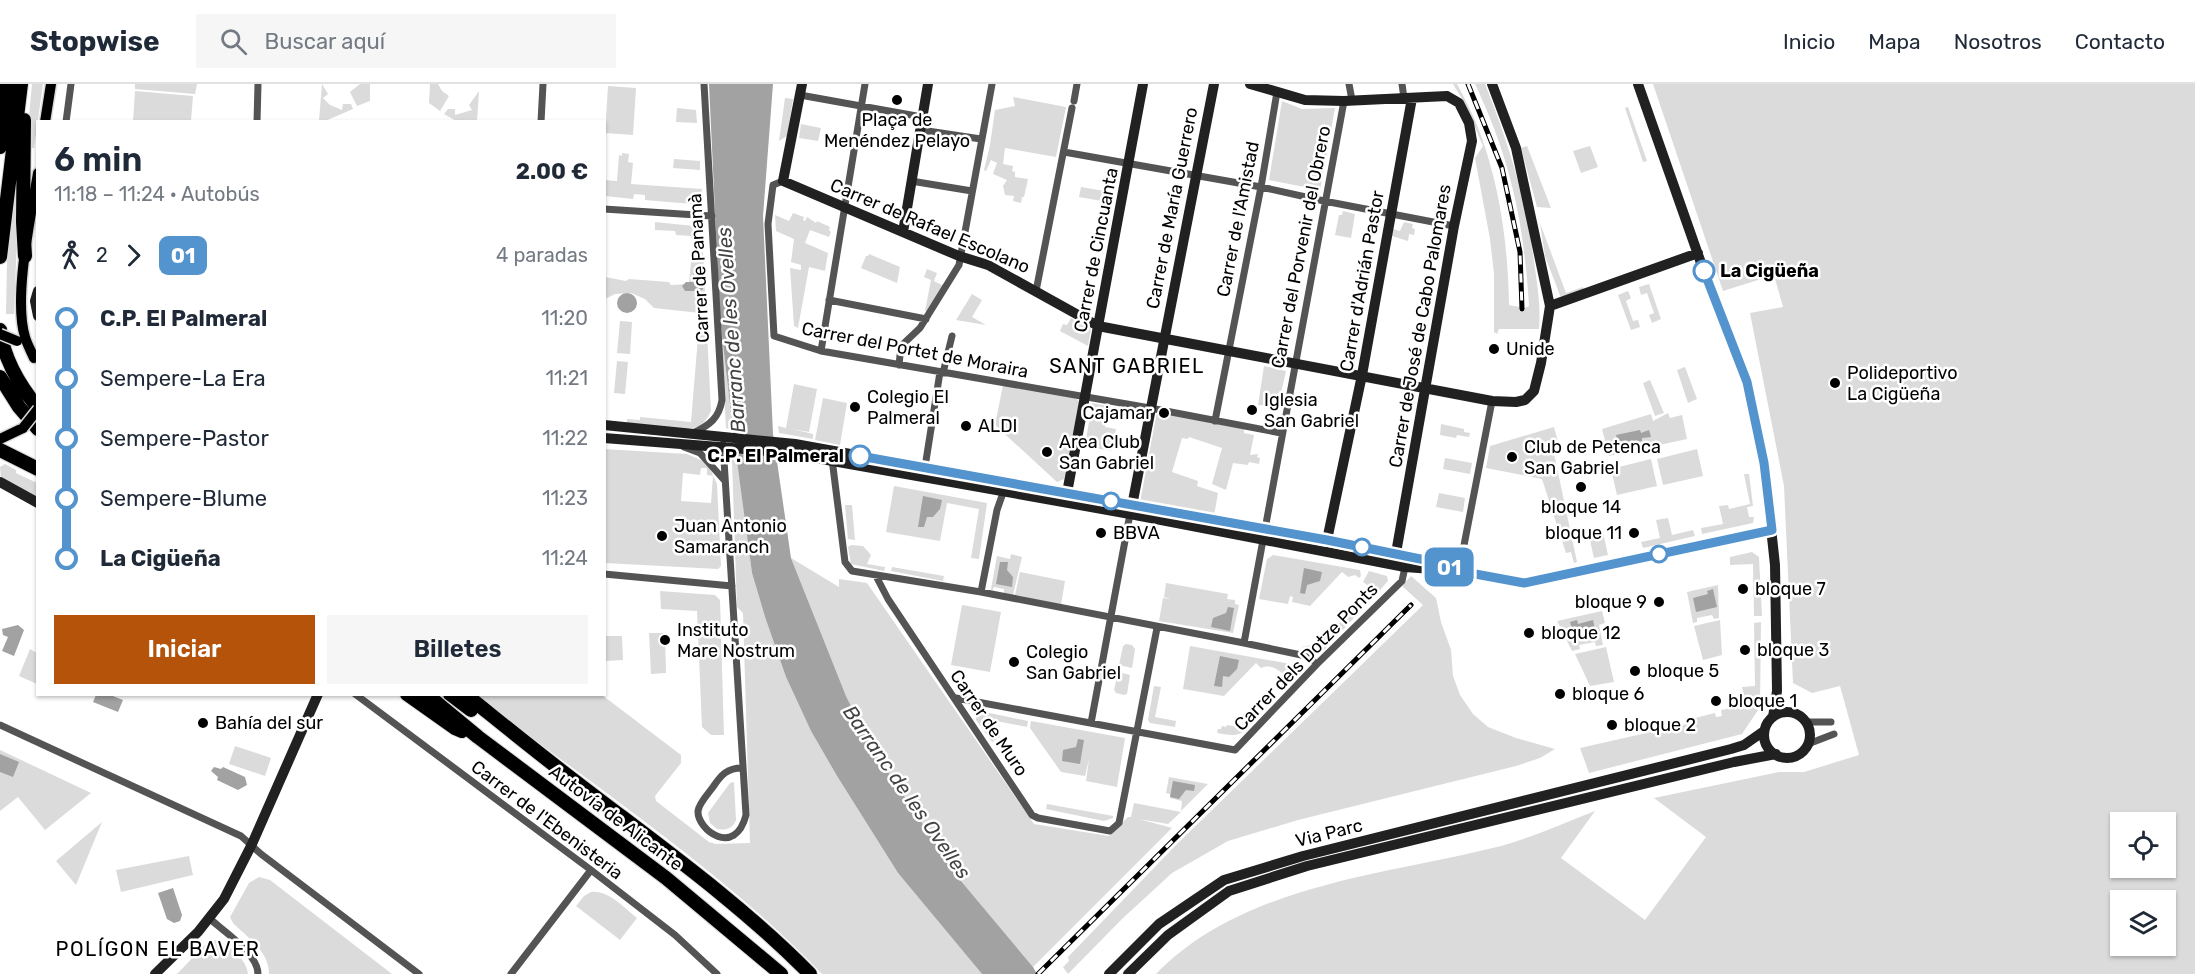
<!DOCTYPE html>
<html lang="es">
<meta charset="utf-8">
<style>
:root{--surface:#fff;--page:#f6f6f7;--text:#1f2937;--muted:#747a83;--line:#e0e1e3;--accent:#b45309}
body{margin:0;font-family:Rubik,sans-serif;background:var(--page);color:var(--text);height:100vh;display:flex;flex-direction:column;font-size:22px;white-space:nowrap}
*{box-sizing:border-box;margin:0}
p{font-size:20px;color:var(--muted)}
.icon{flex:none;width:33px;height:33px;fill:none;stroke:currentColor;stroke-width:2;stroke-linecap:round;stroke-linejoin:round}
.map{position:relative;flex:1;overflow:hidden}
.drawer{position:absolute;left:36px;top:36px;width:570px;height:576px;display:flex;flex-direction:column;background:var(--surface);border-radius:0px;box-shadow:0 2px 4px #0004}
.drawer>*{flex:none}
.badge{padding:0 12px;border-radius:9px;font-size:21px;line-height:39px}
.fabs{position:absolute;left:2110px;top:728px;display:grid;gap:12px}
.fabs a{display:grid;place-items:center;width:66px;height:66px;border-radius:0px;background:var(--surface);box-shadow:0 2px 4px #0004;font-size:30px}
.map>.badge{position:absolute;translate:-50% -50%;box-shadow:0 0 0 3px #fff}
.legs{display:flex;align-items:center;gap:9px;height:66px;padding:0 18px;font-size:20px}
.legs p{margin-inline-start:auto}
.head{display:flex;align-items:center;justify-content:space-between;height:102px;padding:0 18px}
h1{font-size:33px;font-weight:600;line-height:45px}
.action{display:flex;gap:12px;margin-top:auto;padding:12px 18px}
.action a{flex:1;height:69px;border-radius:0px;background:var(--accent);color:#fff;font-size:24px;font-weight:600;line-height:69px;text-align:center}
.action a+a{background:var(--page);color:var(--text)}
ul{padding:0 18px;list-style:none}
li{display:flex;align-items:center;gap:21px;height:60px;font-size:22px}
li i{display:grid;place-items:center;width:9px;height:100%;margin:0 8px;background:currentColor}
li i::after{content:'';width:15px;height:15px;margin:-8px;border:4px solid;border-radius:50%;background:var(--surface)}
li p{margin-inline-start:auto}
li:first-child i{background:linear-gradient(#0000 50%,currentColor 0)}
li:last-child i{background:linear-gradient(currentColor 50%,#0000 0)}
header{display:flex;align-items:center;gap:36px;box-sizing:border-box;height:84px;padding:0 30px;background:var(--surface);border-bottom:2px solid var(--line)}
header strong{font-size:28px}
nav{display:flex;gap:33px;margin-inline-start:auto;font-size:21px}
.search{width:420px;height:54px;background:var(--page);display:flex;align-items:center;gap:15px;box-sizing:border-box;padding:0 21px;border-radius:0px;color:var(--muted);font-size:22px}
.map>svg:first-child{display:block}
</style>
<header>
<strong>Stopwise</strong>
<div class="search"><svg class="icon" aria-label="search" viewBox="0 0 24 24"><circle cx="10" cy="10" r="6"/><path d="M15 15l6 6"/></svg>Buscar aquí</div>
<nav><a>Inicio</a><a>Mapa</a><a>Nosotros</a><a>Contacto</a></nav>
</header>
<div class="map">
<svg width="2195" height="890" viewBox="0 0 2195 890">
<rect width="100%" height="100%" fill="#fff"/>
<!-- green -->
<path fill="#dbdbdb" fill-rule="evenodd" d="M32 0H43L34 64H32L31 67H29L28 44Z
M135 0H197L195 10 135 5Z
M322 0 328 10 323 14 330 21 342 26 343 20H351L353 25 325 37H319Z
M360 0H370V17L357 22 350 8Z
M430 0H438L442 7 449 12 440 27 429 19Z
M1453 0H1457C1465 15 1473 30 1479 46 1500 102 1508 161 1509 221L1525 224 1529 222C1524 139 1511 76 1475 0H1485C1509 60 1525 113 1534 177 1537 200 1541 222 1539 245H1499L1497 250 1494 248V190L1490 155 1475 74 1483 62 1464 18Z
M1653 0H2195V890H1156C1243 800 1386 791 1501 762 1533 753 1564 739 1595 727L1561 774 1645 836 1706 753 1654 714 1779 688H1804L1859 671 1840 602 1812 609 1793 599 1784 402 1750 229 1783 223 1774 191 1723 207ZM2121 738H2166V783H2121ZM2121 816H2166V861H2121Z
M608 2 636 4 633 51 605 49Z
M135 7 193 12 191 37H133Z
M479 7 477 37H456L444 30 448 25H455V31L472 26 469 21Z
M1013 13 1066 23 1056 73 1005 64 1003 80 1013 82 1012 87 1015 88V93L1028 95 1024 113H1022L1021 119 1013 117 1014 112 1005 111 1003 102 1007 96 993 90 997 79 991 76 986 87 984 86 990 61 995 26 1015 22Z
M785 14 793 15 787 52 779 57Z
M1282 17 1302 25 1335 24 1320 106 1269 96Z
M1628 23 1647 77 1643 78 1625 24Z
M677 24 696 26 697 39 676 38Z
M801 40 821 44 818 57 799 54Z
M1527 62 1551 124 1537 123 1521 64Z
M1590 62 1598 83 1581 89 1573 67Z
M622 69 629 70 628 78 633 79 631 100 702 105 701 116 693 120 645 116V111L634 110 633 115 605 112 604 96 617 97 619 71 622 72Z
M674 75 700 77V86L673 84Z
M1081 103 1104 107 1102 117 1079 113Z
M15 105H19L14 230H6L7 178Z
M1343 127 1355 130 1351 154 1335 151 1339 131H1342Z
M793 129 804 133 803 136 805 137 807 133 816 139 817 137 830 143 829 146 831 148 829 153 810 146 805 159 828 169 825 187 809 183 798 244 794 242 790 184 801 186V181L791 178 794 155 776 147 775 131 789 137Z
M655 138 694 142 704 151V157L692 156 691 152 676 151 675 147 655 146Z
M1404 138 1413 140 1412 144 1415 145 1414 151 1409 150 1408 157 1392 152 1393 145 1400 147Z
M1540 139 1566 209 1583 203 1584 206 1561 214 1545 172Z
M692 167 703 168 711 327C709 331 706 336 703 339 689 352 645 341 627 339V335L640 336V333L691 338 700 229 654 224 645 215 631 209 615 210 605 215V193L626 197 629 195 669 198 671 201 689 200Z
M869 170 900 183 897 199 861 184 866 172H868Z
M927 185 937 189 934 197 944 202 929 228 925 227 931 196 924 193Z
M1649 200 1661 235 1652 239 1649 231 1654 229 1647 209 1641 211 1639 203Z
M1628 207 1631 214 1626 217 1633 237 1638 236 1640 243 1631 246 1618 211Z
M972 210 982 216 972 233 986 241 956 236Z
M720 234 733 347 726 344Z
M1071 234 1091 245 1088 262 1060 247 1063 240 1067 241Z
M620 237 632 238 630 270 617 269Z
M617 277 628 278 625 310 614 309Z
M1264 282 1286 287 1279 318H1277L1276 322 1258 321Z
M1685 283 1697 315 1688 319 1677 286Z
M1650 296 1664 329 1655 332 1643 299Z
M794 300 817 305 809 348 792 345 813 350V355L779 349 778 342 786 344Z
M1003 301 1076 313 1079 318 1064 395 1057 398 995 341Z
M823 314 847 319 840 361 815 356Z
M1092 319 1108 322 1105 343 1116 345 1111 367 1085 362Z
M1157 328 1244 345V349L1254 351 1250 371 1258 370 1257 373 1260 374 1259 380 1249 378 1248 381 1233 379 1226 406 1212 400 1222 364 1189 353 1188 355 1182 354 1172 388 1198 397 1197 402 1218 409 1214 432 1140 418Z
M1668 329 1670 334 1682 331 1687 355 1609 372 1602 345 1651 330 1653 337Z
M1441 340 1464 345V348L1470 349 1469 353 1457 351 1456 354 1440 351Z
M1554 343 1558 358 1552 360 1577 478 1574 479 1571 468 1566 469 1542 395 1486 384 1490 362Z
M604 365 687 370 703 377 710 385 717 400 721 482 718 485 605 479ZM701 384H707V391L713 392 711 419 681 417 683 389 700 391Z
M1697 365 1703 392 1663 401 1657 375Z
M734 373H737L752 489 765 533 786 593 811 647 837 692 898 789 982 890H822C719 783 592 702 476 611H602L681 671V679L655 712 656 717 709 758 716 760 750 759 743 529 737 523 732 376Z
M1445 374 1472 379 1470 390 1443 385Z
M1651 375 1657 402 1617 411 1611 385Z
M5 380 16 386V389L37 399V416L1 394 0 383Z
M1744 390H1749L1753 422 1747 423 1749 433H1754L1753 439 1702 450 1701 444 1723 440 1719 422 1728 421 1729 425 1750 420Z
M894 402 987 419 979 475 971 474 979 425 947 419 940 457 886 448Z
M1439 409 1465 414 1463 428 1436 423Z
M845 421H852L855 456 848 455Z
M1668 434 1672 451 1693 446 1695 452 1643 464 1641 458 1660 454 1656 436Z
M1603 448 1608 471 1594 474 1589 452Z
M851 461 863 462 871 471 867 480 885 483 884 487 851 480 848 463Z
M1752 468 1759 473 1762 532H1754L1753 480 1730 481V473Z
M1011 470 1022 473 1013 511 1004 510V505L994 503 992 507 991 505 997 472 1010 475Z
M1273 471 1360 486 1361 492 1359 494 1355 491 1348 493 1342 488 1310 522 1292 518 1293 513 1290 512 1288 520 1259 515 1267 475Z
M791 474 839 503V495L867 499 1034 740 1109 752 1128 733H1131L1134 719 1181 728 1168 740 1139 735 1172 744 1033 883 961 797 872 664 846 612Z
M892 483 944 492 943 497 891 487Z
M1369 487 1387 492 1388 497 1380 506 1323 567 1301 563 1316 560 1319 553 1331 548 1370 506V503L1363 498Z
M1020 488 1065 497 1061 521 1015 511Z
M1411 492 1436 514 1441 538 1451 566 1453 592 1460 611 1473 630 1488 643 1516 654 1555 665 1540 674 1516 682 1298 736 1228 757 1172 789 1122 835 1068 890 1063 883 1069 877 1068 873 1176 761 1423 521 1402 502Z
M1166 499 1228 510 1227 515 1235 516V520L1239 521 1233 549 1159 537 1163 514 1171 515 1164 513Z
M1718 501 1719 534 1714 535 1712 531 1697 534V538L1693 539 1687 508Z
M660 507 715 511 720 516 724 651H711L702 643 697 527 661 525Z
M962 521 1001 528 990 588 951 581Z
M1602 527 1605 539 1599 541 1603 561 1596 562 1595 558 1579 561 1580 565 1572 567 1557 537Z
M1720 536 1722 571 1703 576 1694 542Z
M1761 538 1760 623 1742 650 1589 689 1580 664 1695 638V634L1715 629 1716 633 1722 632 1721 626 1755 620V617H1745L1742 603 1755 602 1754 539Z
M649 549H665L666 589 651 590Z
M605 552H622L623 576 605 577Z
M1126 560 1132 561 1135 565 1132 584 1119 581 1123 562Z
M1190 562 1296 581 1286 592C1277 585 1272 580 1261 584L1256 579 1224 612 1183 605Z
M1606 563 1614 598 1590 602 1575 570Z
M30 565 37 569V600L19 592Z
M1118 588 1130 591 1127 610 1124 611 1116 609 1114 606Z
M1154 602 1161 603 1155 633 1176 637 1175 643 1150 639 1148 636Z
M980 627 1028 637 1027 643 996 637 992 640 1000 653 992 658 976 636V630Z
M1254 629 1258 632C1240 650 1243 654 1217 649L1218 645H1221L1222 642 1226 643 1227 641 1240 643Z
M1031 637 1125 654 1117 703 1086 697 1089 675 1085 692 1061 688 1030 644Z
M235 662 271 674 265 692 229 680Z
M0 666 91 709 45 746 18 713 0 727Z
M1169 693 1208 700 1181 727 1182 717 1170 714V710L1166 709Z
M734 698 736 736C733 744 726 747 717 745L710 739 708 729 730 699Z
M1047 720 1113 732V734L1104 737 1046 725Z
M102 738 76 801 56 777Z
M189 772 193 791 121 808 116 786Z
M259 793 270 796 392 890H269C269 867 248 854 233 839L230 833 249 799Z
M591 808C609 806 624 824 637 834L620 856 576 822 584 812Z
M215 856C229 859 247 876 248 890H177L207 859Z"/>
<!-- water -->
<path fill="#a2a2a2" d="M709 0H773L763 132 773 350 791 474 846 612 872 664 961 797 1033 883 1037 890H982L898 789 837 692 811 647 786 593 765 533 752 489 733 347 720 234Z
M698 183H701L703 186V205L700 207H685L682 202 686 198H693L694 186Z
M617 219a10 10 0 1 1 20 0a10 10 0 1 1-20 0Z
M1640 346 1641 349 1649 346 1651 353 1642 354V357L1619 362 1616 351Z
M923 412 942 416 940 425 933 433H927L924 443H918Z
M1000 478H1008L1007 486 1013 493 1012 503 996 500Z
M1304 484 1322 488 1320 497 1307 501 1305 510 1300 509Z
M1713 505 1717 523 1696 528 1693 514 1708 510 1707 507Z
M1228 523 1234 524 1230 547 1211 543 1213 534 1226 529Z
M1577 536 1578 540 1593 536 1596 550 1575 555 1570 538Z
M18 541 24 546 14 572 2 567 8 553 3 551 2 545Z
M1220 572 1239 576 1237 585 1229 593 1223 592 1222 603 1214 602Z
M96 611H110L123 616 118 628 93 618Z
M1078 655 1084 656 1080 680 1062 677 1063 666 1076 663Z
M0 670 19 678 13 693 0 688Z
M214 683 221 685 223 683 245 693 247 701 238 706 217 696 218 693 211 687Z
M1173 697 1195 701 1194 707 1186 706 1179 715 1170 713Z
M173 804 182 831 180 837 174 839 167 835 158 809Z"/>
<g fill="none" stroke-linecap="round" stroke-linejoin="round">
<defs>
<path id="primary" d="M45 38 51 0
M34 274C31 267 27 260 25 253 13 214 31 131 38 89
M0 355 23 344"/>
<path id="highway" d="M24 36 23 138 25 172
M0 63 7 0
M0 173 21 0
M0 246C4 276 19 301 38 324
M0 293 19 323 38 345
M0 366 38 385
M407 610 455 644 462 647
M426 610 478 653 666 794 781 890
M450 610 471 626
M465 610C505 642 544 674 584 704 661 763 741 820 810 890"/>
</defs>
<!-- primary casing -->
<use href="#primary" stroke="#dbdbdb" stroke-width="13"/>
<!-- highway casing -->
<use href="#highway" stroke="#dbdbdb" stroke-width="16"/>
<!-- street -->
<path stroke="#545454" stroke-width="7" d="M1349 0 1352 16
M1402 0 1404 14
M800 11 922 33
M1074 17 1077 0
M66 38 71 0
M257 38 258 0
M541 38 543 0
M921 46 981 55
M1064 68 1261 103 1324 117 1454 142
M783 97 773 101 768 140 774 252 821 267 1150 324 1281 349
M911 97 972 107
M604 125 712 132
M1036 207 1072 24
M829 216 926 235
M821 267 865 0
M899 281 901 262 920 244 959 181 992 0
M943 289 952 252
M1215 337 1261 103 1277 8
M693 349C710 341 719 334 722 316L704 0
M723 360 746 731C735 774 697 746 698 727 699 719 708 710 713 703 721 691 727 684 742 684
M684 363 700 369 725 397
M832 375 845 478 852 487 981 508 1244 559 1306 572 1317 580
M923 385 925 383 940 288
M1459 487 1492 317
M604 490 732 502
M876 492 888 515 1032 731 1038 734 1110 747 1119 739 1157 544
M981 508 997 426 1004 406
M1244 559 1344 17
M355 610 591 786 675 851 717 890
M956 614 1235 666 1317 580 1402 497 1405 483
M1806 638H1831
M1091 639 1130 430
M0 641 241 752 261 770 419 890
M1808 660 1834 650
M210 835C225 848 258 870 258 890
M511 890 591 786"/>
<!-- secondary -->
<path stroke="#212121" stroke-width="10" d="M802 0 783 97 959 172 988 181 1098 242 1492 317 1516 318 1525 316 1534 307 1541 279 1550 222 1516 64 1492 0
M1250 0 1305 16 1344 17 1447 12
M1638 0 1701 179 1743 288 1753 321 1764 379 1775 481 1777 607 1773 633
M903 148 928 0
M38 207 35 217 38 232
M1550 222 1698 169
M604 341 795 360 1338 458 1448 482
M604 354 782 368 1130 430 1405 483 1459 487 1524 499 1772 446
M0 398 38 419
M1067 409 1143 0
M1131 427 1214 0
M1327 456 1362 291 1412 14
M1399 474 1396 469 1454 142 1472 57 1469 39 1459 19 1447 12
M1764 651a23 23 0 1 1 46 0a23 23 0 1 1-46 0Z
M155 890 198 848 224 815 252 760 318 610
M1109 890 1159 840 1224 796 1303 772 1731 665 1744 661 1764 647
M1128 890 1168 851 1229 807 1307 782 1734 678 1776 670"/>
<!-- primary -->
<use href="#primary" stroke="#000" stroke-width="10"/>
<!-- highway -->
<use href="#highway" stroke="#000" stroke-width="14"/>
<defs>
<path id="rail" d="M1468 0 1502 84 1520 168 1522 225
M1038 890 1411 521"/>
</defs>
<!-- rail casing -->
<use href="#rail" stroke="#000" stroke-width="5"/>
<!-- rail -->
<use href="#rail" stroke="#fff" stroke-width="3" stroke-dasharray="9" stroke-linecap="butt"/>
<defs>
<path id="primary-bridge" d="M0 250 17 257
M23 344 38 325"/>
</defs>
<!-- primary-bridge casing -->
<use href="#primary-bridge" stroke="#dbdbdb" stroke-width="13" stroke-linecap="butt"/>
<!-- primary-bridge -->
<use href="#primary-bridge" stroke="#000" stroke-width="10"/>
</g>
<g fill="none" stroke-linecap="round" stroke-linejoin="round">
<defs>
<path id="line-1" d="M860 372 1327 456 1445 480 1459 487 1524 499 1772 446 1764 379 1747 298 1704 187"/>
</defs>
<!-- line-1 casing -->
<use href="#line-1" stroke="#fff" stroke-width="14"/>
<!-- line-1 -->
<use href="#line-1" stroke="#5393ce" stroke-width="9"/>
</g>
<!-- markers -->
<g fill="#000" stroke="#fff" stroke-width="2">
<circle cx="897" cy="16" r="6"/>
<circle cx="1494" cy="265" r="6"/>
<circle cx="1835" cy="299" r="6"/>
<circle cx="855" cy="323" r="6"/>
<circle cx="1252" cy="326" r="6"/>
<circle cx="1164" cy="329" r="6"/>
<circle cx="966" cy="342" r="6"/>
<circle cx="1047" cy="368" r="6"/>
<circle cx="1512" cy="373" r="6"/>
<circle cx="1581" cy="403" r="6"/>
<circle cx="1101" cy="449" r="6"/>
<circle cx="1634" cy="449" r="6"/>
<circle cx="662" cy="452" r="6"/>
<circle cx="1743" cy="505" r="6"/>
<circle cx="1659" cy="518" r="6"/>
<circle cx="1529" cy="549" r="6"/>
<circle cx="665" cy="556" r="6"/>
<circle cx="1745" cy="566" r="6"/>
<circle cx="1014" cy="578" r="6"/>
<circle cx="1635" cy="587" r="6"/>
<circle cx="1560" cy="610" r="6"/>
<circle cx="1716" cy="617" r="6"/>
<circle cx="203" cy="639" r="6"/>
<circle cx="1612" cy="641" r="6"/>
</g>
<g fill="#fff" stroke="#5393ce" stroke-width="3">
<circle cx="1704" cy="187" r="10"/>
<circle cx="860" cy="372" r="10"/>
<circle cx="1111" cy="417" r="8"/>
<circle cx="1362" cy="463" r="8"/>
<circle cx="1659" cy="470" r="8"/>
</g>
<g text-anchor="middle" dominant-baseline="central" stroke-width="5" stroke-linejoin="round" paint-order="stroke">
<!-- poi labels -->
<g font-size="18" fill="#000" stroke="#fff" text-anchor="start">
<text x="897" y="36" text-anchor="middle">Plaça de<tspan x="897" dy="21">Menéndez Pelayo</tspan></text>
<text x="1506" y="265">Unide</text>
<text x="1847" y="289">Polideportivo<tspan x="1847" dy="21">La Cigüeña</tspan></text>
<text x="867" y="313">Colegio El<tspan x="867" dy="21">Palmeral</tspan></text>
<text x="1264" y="316">Iglesia<tspan x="1264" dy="21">San Gabriel</tspan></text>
<text x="1152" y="329" text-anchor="end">Cajamar</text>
<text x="978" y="342">ALDI</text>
<text x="1059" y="358">Area Club<tspan x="1059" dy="21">San Gabriel</tspan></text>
<text x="1524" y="363">Club de Petenca<tspan x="1524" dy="21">San Gabriel</tspan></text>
<text x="1581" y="423" text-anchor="middle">bloque 14</text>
<text x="674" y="442">Juan Antonio<tspan x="674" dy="21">Samaranch</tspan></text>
<text x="1113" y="449">BBVA</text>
<text x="1622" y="449" text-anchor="end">bloque 11</text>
<text x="1755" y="505">bloque 7</text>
<text x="1647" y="518" text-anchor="end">bloque 9</text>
<text x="677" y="546">Instituto<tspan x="677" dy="21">Mare Nostrum</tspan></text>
<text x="1541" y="549">bloque 12</text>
<text x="1757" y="566">bloque 3</text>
<text x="1026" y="568">Colegio<tspan x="1026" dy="21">San Gabriel</tspan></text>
<text x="1647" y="587">bloque 5</text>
<text x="1572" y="610">bloque 6</text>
<text x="1728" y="617">bloque 1</text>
<text x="215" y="639">Bahía del sur</text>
<text x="1624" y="641">bloque 2</text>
</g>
<!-- street labels -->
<g font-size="18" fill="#000" stroke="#fff">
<text transform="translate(1172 124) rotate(-79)">Carrer de María Guerrero</text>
<text transform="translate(1238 135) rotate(-79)">Carrer de l'Amistad</text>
<text transform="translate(930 142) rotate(23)">Carrer de Rafael Escolano</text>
<text transform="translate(1301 163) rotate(-79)">Carrer del Porvenir del Obrero</text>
<text transform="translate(1096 166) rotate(-79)">Carrer de Cincuanta</text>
<text transform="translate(699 184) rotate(-93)">Carrer de Panamà</text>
<text transform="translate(1362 197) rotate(-80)">Carrer d'Adrián Pastor</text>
<text transform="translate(1420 242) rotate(-80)">Carrer de José de Cabo Palomares</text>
<text transform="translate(915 266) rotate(11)">Carrer del Portet de Moraira</text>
<text transform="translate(1306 573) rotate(-46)">Carrer dels Dotze Ponts</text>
<text transform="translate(989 639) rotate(56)">Carrer de Muro</text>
<text transform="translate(616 734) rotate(37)">Autovía de Alicante</text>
<text transform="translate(547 736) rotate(37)">Carrer de l'Ebenisteria</text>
<text transform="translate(1329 749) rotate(-14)">Via Parc</text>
</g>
<!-- stop labels -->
<g font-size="18" font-weight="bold" fill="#000" stroke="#fff" text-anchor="start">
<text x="1720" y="187">La Cigüeña</text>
<text x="844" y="372" text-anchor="end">C.P. El Palmeral</text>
</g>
<!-- water labels -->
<g font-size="20" font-style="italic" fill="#434343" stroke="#fff">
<text transform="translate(731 246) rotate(-94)">Barranc de les Ovelles</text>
<text transform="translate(907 708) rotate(55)">Barranc de les Ovelles</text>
</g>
<!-- neighbourhood labels -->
<g font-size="20" letter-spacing="1.5" fill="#000" stroke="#fff">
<text x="1127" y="282">SANT GABRIEL</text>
<text x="158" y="865">POLÍGON EL BAVER</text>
</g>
</g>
</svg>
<div class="fabs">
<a><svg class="icon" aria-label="locate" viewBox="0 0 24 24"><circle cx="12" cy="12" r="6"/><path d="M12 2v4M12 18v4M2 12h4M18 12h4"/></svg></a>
<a><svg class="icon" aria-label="layers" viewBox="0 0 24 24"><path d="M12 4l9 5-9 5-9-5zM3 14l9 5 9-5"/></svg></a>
</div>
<b class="badge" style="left:1449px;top:483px;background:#5393ce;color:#fff">01</b>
<section class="drawer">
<div class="head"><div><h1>6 min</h1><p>11:18 – 11:24 · Autobús</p></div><b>2.00 €</b></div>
<div class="legs"><svg class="icon" aria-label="walk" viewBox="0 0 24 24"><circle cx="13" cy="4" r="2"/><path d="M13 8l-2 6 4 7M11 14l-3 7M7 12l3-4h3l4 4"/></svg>2<svg class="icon" aria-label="forward" viewBox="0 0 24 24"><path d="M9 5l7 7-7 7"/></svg><b class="badge" style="background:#5393ce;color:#fff">01</b><p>4 paradas</p></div>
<ul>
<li><i style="color:#5393ce"></i><b>C.P. El Palmeral</b><p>11:20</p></li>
<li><i style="color:#5393ce"></i><span>Sempere-La Era</span><p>11:21</p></li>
<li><i style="color:#5393ce"></i><span>Sempere-Pastor</span><p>11:22</p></li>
<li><i style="color:#5393ce"></i><span>Sempere-Blume</span><p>11:23</p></li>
<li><i style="color:#5393ce"></i><b>La Cigüeña</b><p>11:24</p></li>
</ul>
<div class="action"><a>Iniciar</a><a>Billetes</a></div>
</section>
</div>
